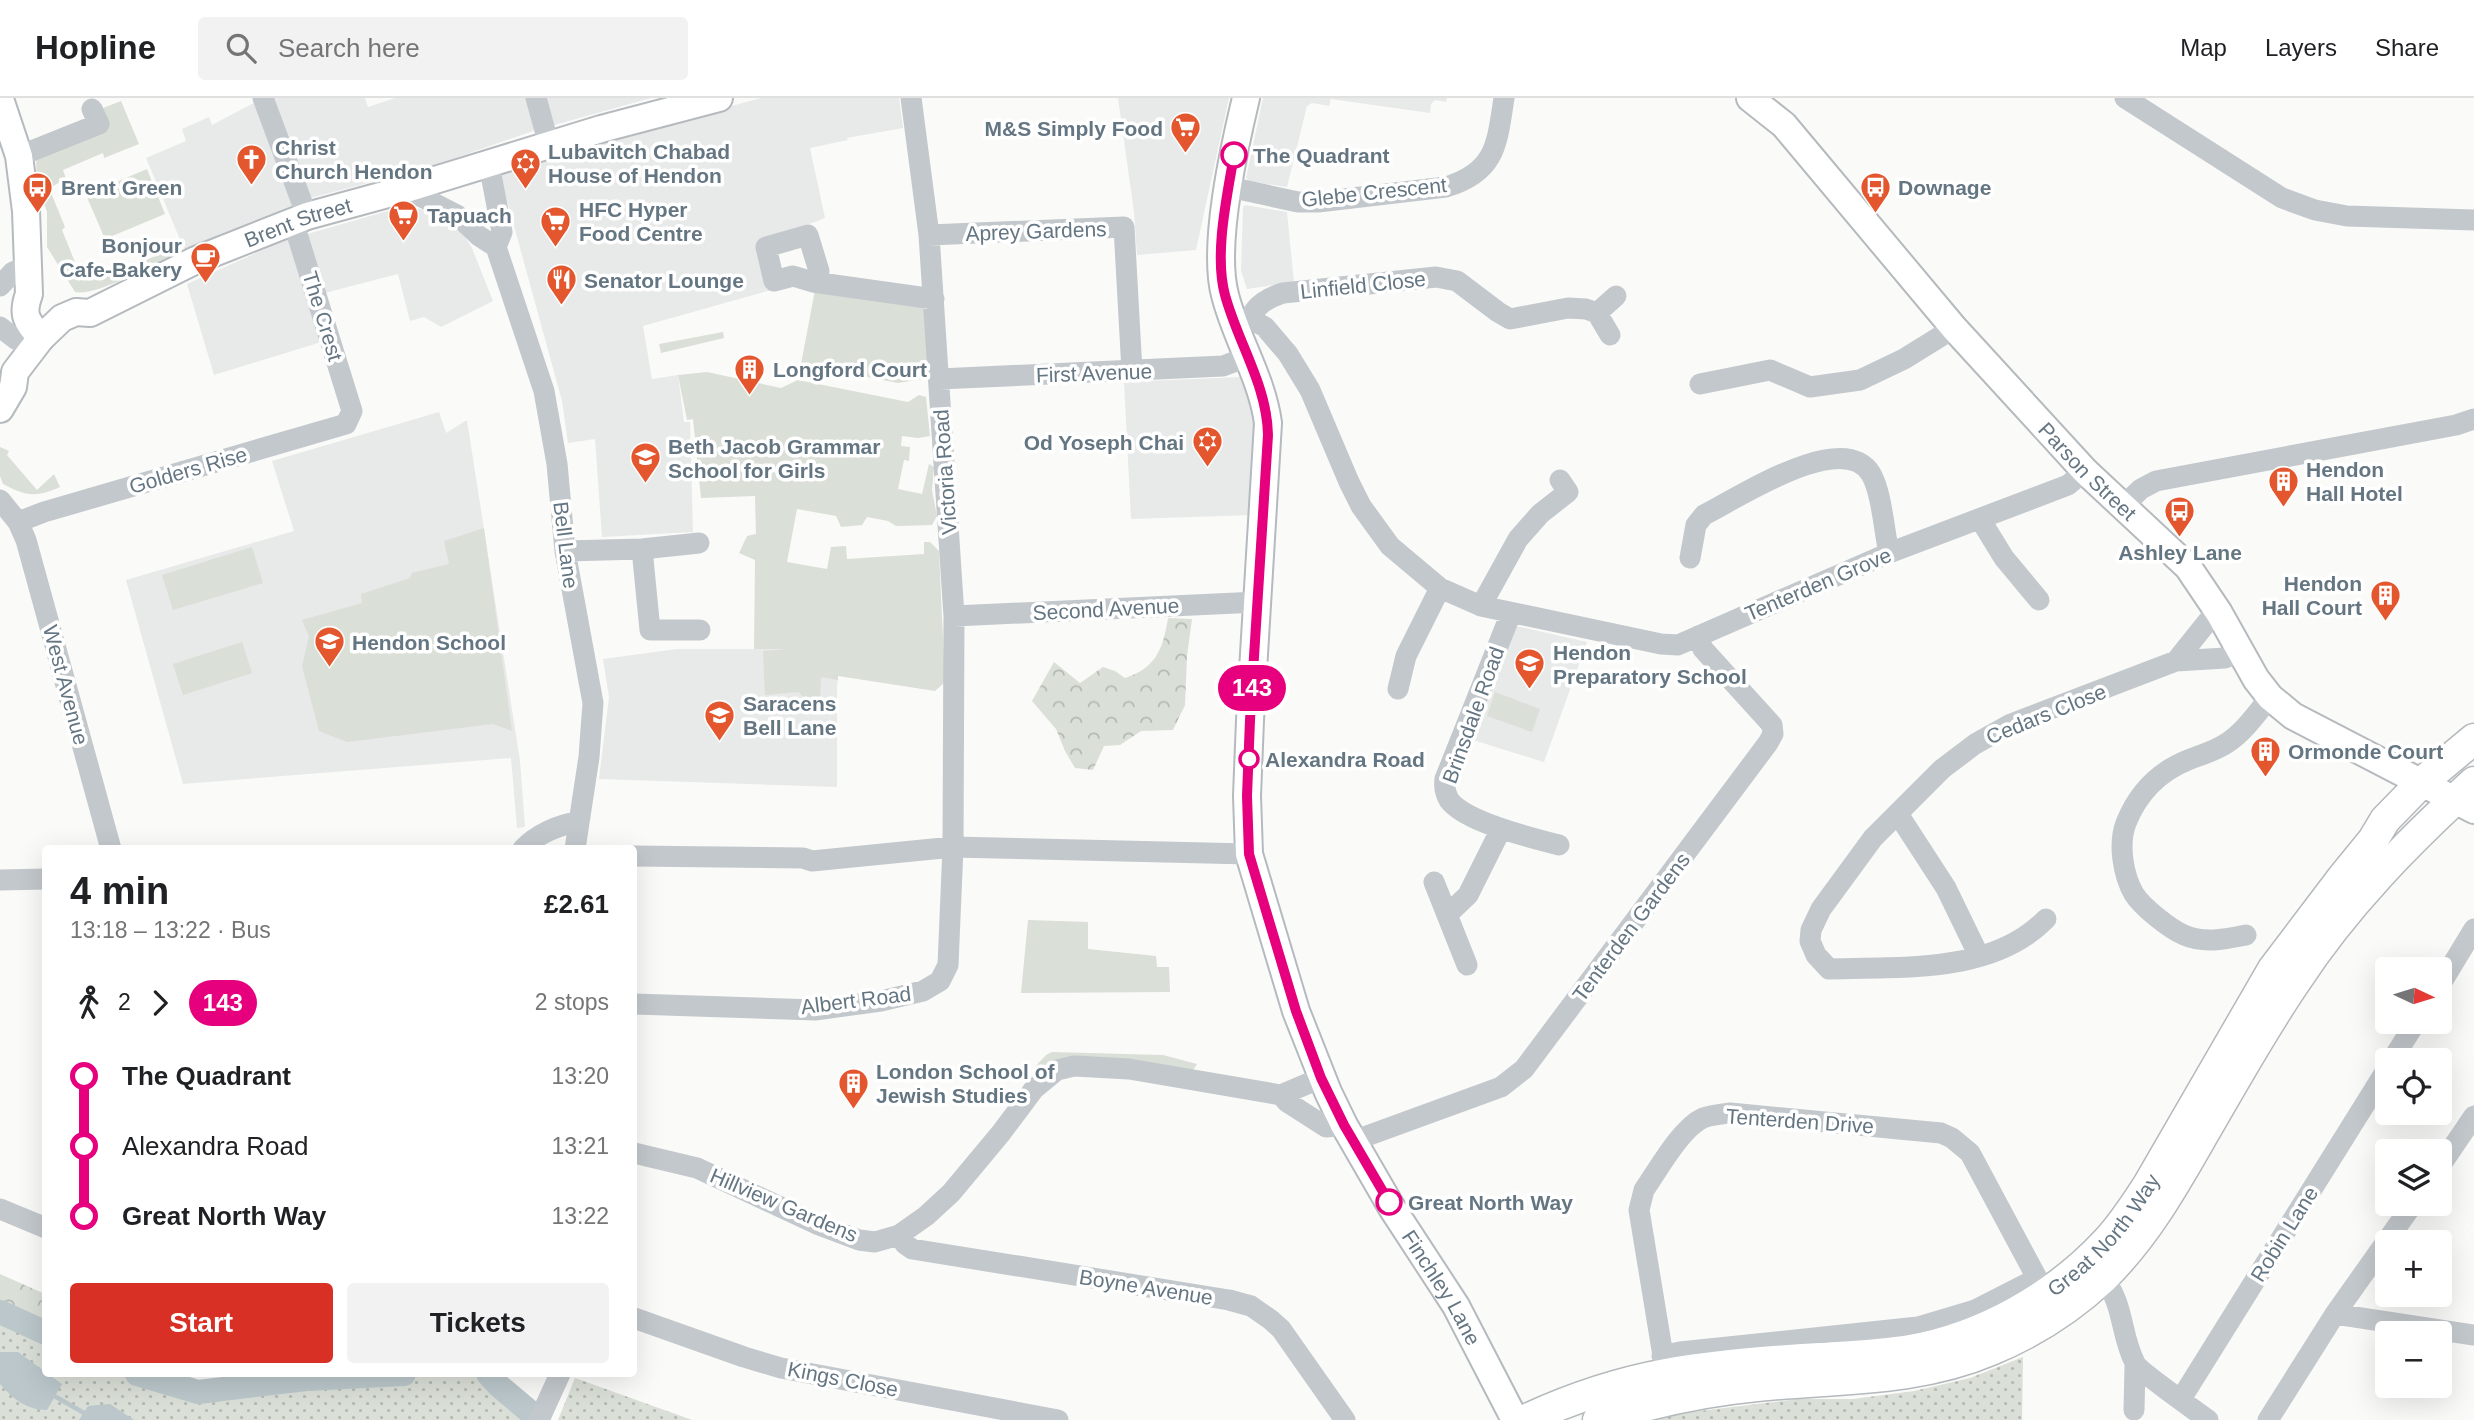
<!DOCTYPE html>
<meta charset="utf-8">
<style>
:root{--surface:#fff;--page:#f2f2f2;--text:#202124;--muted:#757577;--line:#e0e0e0;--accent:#d93025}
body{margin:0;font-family:Arial,sans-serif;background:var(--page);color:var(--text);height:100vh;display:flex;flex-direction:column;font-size:26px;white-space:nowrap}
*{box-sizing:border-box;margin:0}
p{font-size:23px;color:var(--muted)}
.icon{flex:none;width:38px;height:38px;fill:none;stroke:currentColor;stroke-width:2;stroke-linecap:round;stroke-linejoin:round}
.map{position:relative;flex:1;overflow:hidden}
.details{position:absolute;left:42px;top:747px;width:595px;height:532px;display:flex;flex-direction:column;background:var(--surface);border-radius:7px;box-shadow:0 7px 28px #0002}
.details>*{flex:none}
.badge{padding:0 14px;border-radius:23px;font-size:24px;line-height:46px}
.needle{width:46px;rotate:94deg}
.fabs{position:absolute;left:2375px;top:859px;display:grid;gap:14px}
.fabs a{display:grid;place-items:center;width:77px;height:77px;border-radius:7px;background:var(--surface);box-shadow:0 7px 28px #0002;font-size:35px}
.map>.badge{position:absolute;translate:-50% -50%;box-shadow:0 0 0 4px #fff}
.legs{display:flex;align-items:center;gap:10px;height:77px;padding:0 28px;font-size:23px}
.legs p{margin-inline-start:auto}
.headline{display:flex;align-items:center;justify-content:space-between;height:119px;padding:0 28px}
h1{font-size:38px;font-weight:700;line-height:52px}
.button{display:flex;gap:14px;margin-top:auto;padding:14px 28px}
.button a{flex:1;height:80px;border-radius:7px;background:var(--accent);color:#fff;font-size:28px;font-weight:700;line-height:80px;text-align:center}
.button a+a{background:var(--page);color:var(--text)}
ul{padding:0 28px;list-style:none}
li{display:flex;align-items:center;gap:24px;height:70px;font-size:26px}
li i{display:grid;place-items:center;width:10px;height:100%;margin:0 9px;background:currentColor}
li i::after{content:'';width:18px;height:18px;margin:-9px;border:5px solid;border-radius:50%;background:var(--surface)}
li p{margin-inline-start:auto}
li:first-child i{background:linear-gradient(#0000 50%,currentColor 0)}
li:last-child i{background:linear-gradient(currentColor 50%,#0000 0)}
header{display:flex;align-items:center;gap:42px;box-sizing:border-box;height:98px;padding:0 35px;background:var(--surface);border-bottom:2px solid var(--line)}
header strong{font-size:33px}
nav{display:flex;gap:38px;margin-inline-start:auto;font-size:24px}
.search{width:490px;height:63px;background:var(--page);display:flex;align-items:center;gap:18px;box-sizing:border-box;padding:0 24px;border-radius:7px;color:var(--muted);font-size:26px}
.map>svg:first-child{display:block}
</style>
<header>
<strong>Hopline</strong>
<div class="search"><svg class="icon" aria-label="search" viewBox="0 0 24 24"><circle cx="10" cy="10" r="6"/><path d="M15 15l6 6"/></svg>Search here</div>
<nav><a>Map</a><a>Layers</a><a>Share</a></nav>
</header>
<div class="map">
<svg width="2474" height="1322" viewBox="0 0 2474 1322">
<defs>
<pattern id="forest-crowns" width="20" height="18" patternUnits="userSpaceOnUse" patternTransform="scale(1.75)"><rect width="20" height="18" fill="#dadfd7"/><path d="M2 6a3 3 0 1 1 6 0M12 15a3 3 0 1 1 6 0" fill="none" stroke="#b4b9b4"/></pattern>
<pattern id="park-dots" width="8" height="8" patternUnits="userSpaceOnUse" patternTransform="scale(1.75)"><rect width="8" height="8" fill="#dadfd7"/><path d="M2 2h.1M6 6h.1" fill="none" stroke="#b4b9b4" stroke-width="1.8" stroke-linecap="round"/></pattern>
</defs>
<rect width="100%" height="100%" fill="#fafaf8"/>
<!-- built -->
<path fill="#e8e9e9" d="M263 0H365L368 9 395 0H651L533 33 426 70 310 100 184 151 146 60 186 43 182 31 209 19 212 27Z
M761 0H899L903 30 847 40 848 42 810 50 825 120 759 145 771 192 643 228 652 281 678 277 684 324H690L693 434 602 439 595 341 568 345 562 303 500 77 552 57Z
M1118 0H1229L1196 152 1137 157 1134 114Z
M1263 0H1447L1446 4 1435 2 1431 6 1430 15 1331 1 1329 8 1312 5 1307 8 1287 89 1249 83 1246 80Z
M1245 107 1287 114 1294 184 1247 191 1241 173 1243 109Z
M398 110 421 111 443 120 462 134 472 150 493 203 441 229 424 219 410 223 398 176 317 197 331 241 214 277 187 186 283 143Z
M1240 279 1251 307 1254 325 1253 417 1131 421 1124 284Z
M439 314 446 335 467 322 520 663 525 729 517 730 511 660 183 686 126 482 294 433 272 363Z
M1516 528 1587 544 1544 664 1473 642Z
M677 551H841L837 589V689L599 681 609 599 603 561Z"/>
<!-- grass -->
<path fill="#dadfd7" d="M121 3 139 46 104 60 103 55 63 72 66 81 49 90 65 129 62 132 81 179 97 172 101 181 179 148 177 156C156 165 95 199 75 194L47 149V114L37 85 36 61 98 12Z
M147 71 165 116 105 141 86 97Z
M815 192 924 207 929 280 898 285 801 266Z
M723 234 724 240 661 255 659 246Z
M707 274 781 290 798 282 908 304 919 297 926 299 930 338 918 340 902 338 901 348 910 349 909 363 904 362 898 391 922 396 929 366 934 369 932 392 937 418 932 427 896 428 888 423 867 419 862 427 841 429 836 418 797 411 787 464 827 471 831 449 846 448 847 461 924 456V444H930L939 453 945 584 935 593 838 578V582L821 579 820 601 803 599 799 594 765 597 763 553 790 551H754L755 462 739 455 747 438 756 436 755 398 701 400 693 321 687 322 678 277Z
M0 349 9 353 7 357 37 392 54 376 60 389C35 400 26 398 3 386L0 378Z
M484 430 512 633 493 626 347 644 319 633 302 568 309 538 302 522 362 505 361 496 410 480 412 475 449 466 444 443Z
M252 449 263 485 173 512 162 477Z
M242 544 252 575 183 597 173 566Z
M1495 594 1540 611 1532 634 1487 618Z
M1028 822 1088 824V851L1156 858 1157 869H1169L1170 894 1021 895Z
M1052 954 1163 957 1197 966 1192 974 1040 973 1034 970 1046 957Z"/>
<!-- forest -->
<path fill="url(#forest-crowns)" d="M1168 520 1192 521 1187 558 1185 607 1173 632 1141 633 1120 647 1104 648 1093 672 1075 670 1065 653 1056 631 1032 603 1054 564 1080 585 1103 569 1115 573 1125 580C1156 570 1163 551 1168 520Z
M0 1176 45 1196V1273L0 1254Z"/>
<!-- park -->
<path fill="url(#park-dots)" d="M0 1208 45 1227 46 1276H156L175 1284 283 1282 315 1276H507L508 1287 533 1301 522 1322H0Z
M2023 1259 2022 1322H1653L1674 1316 1798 1301H1853L1914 1293 1970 1280Z
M575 1280 692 1322H558Z"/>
<!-- water -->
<path fill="#bbc7cb" d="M0 1254H18L62 1286 47 1312C27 1312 13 1301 0 1286Z
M110 1306 134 1322H79L88 1308Z"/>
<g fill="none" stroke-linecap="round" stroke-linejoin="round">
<!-- stream -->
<path stroke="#bbc7cb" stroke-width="4.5" d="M51 1296 84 1315"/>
<!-- river -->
<path stroke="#bbc7cb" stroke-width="24" d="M0 1214 46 1235
M137 1276 198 1294 306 1281 404 1276
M488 1276 498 1287 530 1314"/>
<defs>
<g id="major">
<path id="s1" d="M1246 0C1234 50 1212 148 1225 197 1236 241 1262 280 1268 325L1250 622 1247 698 1249 756 1296 913 1328 994 1344 1027 1392 1110 1456 1208 1515 1322"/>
<path id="s2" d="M1750 0 1784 27 1954 230 2085 373 2188 469 2219 515 2256 581 2270 599 2293 618 2474 712"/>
<path d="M0 1 19 58 26 113 29 196C21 218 27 223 41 240"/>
<path id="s3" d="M0 311 13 289 15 274 41 240 62 220 76 214 90 215 196 162 307 118 406 91 601 31 719 0"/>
</g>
<g id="highway">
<path id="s4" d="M1525 1322C1570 1301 1617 1285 1666 1276 1717 1267 1768 1263 1820 1260 1850 1258 1880 1257 1910 1252 1984 1239 2056 1198 2107 1143 2123 1126 2135 1107 2148 1087L2273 871 2342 780 2373 742 2385 722 2421 685 2474 641"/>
<path d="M1598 1322C1649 1305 1704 1293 1757 1288 1837 1280 1916 1284 1991 1252 2032 1235 2071 1210 2103 1180 2144 1140 2172 1091 2200 1042 2231 989 2261 934 2296 883 2345 808 2408 744 2474 684"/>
</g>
</defs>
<!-- major casing -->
<use href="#major" stroke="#b5babe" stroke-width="30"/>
<!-- highway casing -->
<use href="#highway" stroke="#b4b9bd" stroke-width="33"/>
<!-- minor -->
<path stroke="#c3c8cc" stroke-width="21" d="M263 0 307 118
M536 0 549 47
M2125 0 2282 100 2315 112 2347 118 2474 122
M19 58 99 26 92 11
M489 66 502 134 496 149
M1229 89 1298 104H1318L1446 89C1496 74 1497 46 1504 0
M406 91 457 117 479 138 496 149 544 293 557 366 565 453 593 605 589 659 575 751
M929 137 1124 129 1132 273
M813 184 819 173 808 137 766 149 774 183 793 178 813 184 934 201
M0 188 13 174 28 169
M1597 215 1616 198
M1250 220C1257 206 1268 200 1283 195L1436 179 1457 183 1498 214 1510 221 1568 210 1586 211 1597 215 1610 237
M1233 223 1250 220 1258 225 1265 229 1288 256 1310 292 1349 384 1361 408 1390 448 1440 490 1481 508 1661 546 1678 547 1889 455 2068 387 2085 373
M0 229 17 242 41 240
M939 281 1223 268 1247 259
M1700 286 1770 272 1810 289 1860 282 1904 261 1954 230
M0 402 18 424 26 442 111 751
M2123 408 2141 391 2156 383 2456 327 2474 321
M1980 421 2004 460 2039 502
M18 424 44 414 346 326 352 313 293 123
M642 451 650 532H700
M565 453 642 451 699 445
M1690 460 1696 427 1704 417C1738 400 1843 330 1871 376 1882 395 1884 433 1889 455
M1481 508 1518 441 1540 416 1568 394 1560 382
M1511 515 1445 681C1444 688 1445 695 1449 702 1465 724 1532 740 1559 747
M954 518 1258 504
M2176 563 2208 523 2219 515
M1398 591 1406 558 1440 490
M1898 716 1946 790 1979 858
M523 751C537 736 558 727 578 724
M634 758 803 760 812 763 953 749 1249 756
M0 782 46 781
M1434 784 1467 867
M1447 817 1468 797 1501 731
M2046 821C1991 877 1901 868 1829 871L1816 857 1810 843 1811 832 1821 811 1873 740 1942 671 1975 646 2011 626 2176 563 2225 560 2240 554
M2246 837C2226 841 2204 846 2184 837 2170 831 2142 809 2134 796 2123 777 2118 746 2126 725 2138 695 2158 674 2188 662 2201 657 2215 653 2227 645 2244 634 2257 615 2270 599
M2440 887 2474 831
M634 906 815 912 881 903 923 893 940 883 948 867 953 749 954 518 929 137 911 0
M2392 962 2416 924
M1281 997 1321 980
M1353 1043 1501 989 1524 971 1768 645 1773 636 1772 627 1703 551 1698 538
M634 1055 697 1070 819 1127 859 1142 875 1144 899 1137 926 1118 951 1095 1001 1035 1034 991 1057 972 1074 968 1129 971 1281 997 1287 1004 1326 1029 1344 1027
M2440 1068 2474 1018
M0 1111 46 1130
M899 1137 905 1146 912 1151 1229 1202 1251 1208 1271 1222 1281 1231 1345 1322
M2103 1179C2125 1208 2120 1236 2135 1265 2139 1273 2196 1313 2208 1322
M2335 1216 2474 1237
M634 1220 744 1259 781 1270 1058 1322
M1662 1258 1680 1254 1918 1229 1975 1212 2036 1181
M1666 1276 1639 1112 1644 1092C1658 1072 1681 1030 1703 1020 1711 1017 1721 1016 1730 1015L1941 1035 1952 1040 1970 1055 2045 1195
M2181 1301 2387 971
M2134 1312 2135 1268
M539 1322 560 1276
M2268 1322 2335 1216 2413 1106"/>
<!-- major -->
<use href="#major" stroke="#fff" stroke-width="26"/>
<!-- highway -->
<use href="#highway" stroke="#fff" stroke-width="30"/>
</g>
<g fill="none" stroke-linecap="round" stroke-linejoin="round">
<defs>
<path id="line-1" d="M1234 57C1227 99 1214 156 1225 197 1238 245 1267 287 1268 337L1250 622 1247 698 1249 756 1296 913 1321 980 1344 1027 1389 1104"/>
</defs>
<!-- line-1 casing -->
<use href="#line-1" stroke="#fff" stroke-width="16"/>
<!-- line-1 -->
<use href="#line-1" stroke="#e6007e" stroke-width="10"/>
</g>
<!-- icons -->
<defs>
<symbol id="supermarket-pin" viewBox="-11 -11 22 30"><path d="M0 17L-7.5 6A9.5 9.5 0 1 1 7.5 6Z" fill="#e4572e" stroke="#fff"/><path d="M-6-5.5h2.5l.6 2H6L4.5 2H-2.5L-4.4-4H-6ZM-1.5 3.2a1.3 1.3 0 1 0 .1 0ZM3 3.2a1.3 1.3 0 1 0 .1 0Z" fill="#fff"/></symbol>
<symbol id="church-pin" viewBox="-11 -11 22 30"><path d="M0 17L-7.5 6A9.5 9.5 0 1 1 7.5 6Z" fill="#e4572e" stroke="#fff"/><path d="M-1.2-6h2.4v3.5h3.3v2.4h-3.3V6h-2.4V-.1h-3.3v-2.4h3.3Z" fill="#fff"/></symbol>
<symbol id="synagogue-pin" viewBox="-11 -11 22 30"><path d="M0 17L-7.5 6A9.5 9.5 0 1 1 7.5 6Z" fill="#e4572e" stroke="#fff"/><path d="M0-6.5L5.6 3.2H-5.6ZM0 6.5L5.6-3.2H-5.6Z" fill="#fff"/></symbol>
<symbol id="bus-pin" viewBox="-11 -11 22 30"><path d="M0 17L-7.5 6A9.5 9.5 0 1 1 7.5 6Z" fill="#e4572e" stroke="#fff"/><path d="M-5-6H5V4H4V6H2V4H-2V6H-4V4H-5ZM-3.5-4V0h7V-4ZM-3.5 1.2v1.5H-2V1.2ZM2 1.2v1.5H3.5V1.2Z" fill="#fff"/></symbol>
<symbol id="cafe-pin" viewBox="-11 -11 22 30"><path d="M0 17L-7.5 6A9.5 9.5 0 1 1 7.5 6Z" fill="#e4572e" stroke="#fff"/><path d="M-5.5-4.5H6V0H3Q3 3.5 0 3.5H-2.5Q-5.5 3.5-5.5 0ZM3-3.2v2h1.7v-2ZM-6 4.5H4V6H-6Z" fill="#fff"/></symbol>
<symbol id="restaurant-pin" viewBox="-11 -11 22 30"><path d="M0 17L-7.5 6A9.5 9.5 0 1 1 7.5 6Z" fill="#e4572e" stroke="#fff"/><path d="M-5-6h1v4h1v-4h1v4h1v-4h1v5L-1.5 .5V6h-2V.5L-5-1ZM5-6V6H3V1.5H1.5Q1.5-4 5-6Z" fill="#fff"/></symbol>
<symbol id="building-pin" viewBox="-11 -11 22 30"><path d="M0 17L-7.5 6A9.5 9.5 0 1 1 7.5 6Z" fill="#e4572e" stroke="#fff"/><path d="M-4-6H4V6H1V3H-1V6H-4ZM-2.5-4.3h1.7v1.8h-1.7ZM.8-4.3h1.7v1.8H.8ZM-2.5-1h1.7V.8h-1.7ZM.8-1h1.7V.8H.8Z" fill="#fff"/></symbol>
<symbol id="school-pin" viewBox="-11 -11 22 30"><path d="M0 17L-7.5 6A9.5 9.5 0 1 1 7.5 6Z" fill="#e4572e" stroke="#fff"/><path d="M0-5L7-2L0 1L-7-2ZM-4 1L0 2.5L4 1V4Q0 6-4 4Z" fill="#fff"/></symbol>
</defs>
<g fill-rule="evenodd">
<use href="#supermarket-pin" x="1168" y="12" width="35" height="47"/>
<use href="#church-pin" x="234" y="44" width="35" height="47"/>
<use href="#synagogue-pin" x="508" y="48" width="35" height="47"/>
<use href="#bus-pin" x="20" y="72" width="35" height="47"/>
<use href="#bus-pin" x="1858" y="72" width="35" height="47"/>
<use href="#supermarket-pin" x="386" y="100" width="35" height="47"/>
<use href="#supermarket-pin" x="538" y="106" width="35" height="47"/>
<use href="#cafe-pin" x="188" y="142" width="35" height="47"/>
<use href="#restaurant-pin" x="544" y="164" width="35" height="47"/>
<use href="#building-pin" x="732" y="254" width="35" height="47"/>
<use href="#synagogue-pin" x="1190" y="326" width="35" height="47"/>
<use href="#school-pin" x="628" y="342" width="35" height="47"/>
<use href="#building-pin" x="2266" y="366" width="35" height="47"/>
<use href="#bus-pin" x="2162" y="396" width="35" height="47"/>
<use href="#building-pin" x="2368" y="480" width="35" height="47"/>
<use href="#school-pin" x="312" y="526" width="35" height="47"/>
<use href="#school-pin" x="1512" y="548" width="35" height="47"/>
<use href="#school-pin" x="702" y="600" width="35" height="47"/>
<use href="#building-pin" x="2248" y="636" width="35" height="47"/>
<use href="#building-pin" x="836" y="968" width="35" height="47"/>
</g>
<!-- markers -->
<g fill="#fff" stroke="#e6007e" stroke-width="3.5">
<circle cx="1234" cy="57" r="12"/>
<circle cx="1249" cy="661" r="9"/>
<circle cx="1389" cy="1104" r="12"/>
</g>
<g text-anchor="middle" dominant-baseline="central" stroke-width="7" stroke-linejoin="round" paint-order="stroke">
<!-- poi labels -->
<g font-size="21" font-weight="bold" fill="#657683" stroke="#fff" text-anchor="start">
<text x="1163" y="30" text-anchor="end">M&amp;S Simply Food</text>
<text x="275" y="49">Christ<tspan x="275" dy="24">Church Hendon</tspan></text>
<text x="548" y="53">Lubavitch Chabad<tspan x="548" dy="24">House of Hendon</tspan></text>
<text x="61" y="89">Brent Green</text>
<text x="1898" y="89">Downage</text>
<text x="579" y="111">HFC Hyper<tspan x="579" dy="24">Food Centre</tspan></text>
<text x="427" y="117">Tapuach</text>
<text x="182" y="147" text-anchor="end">Bonjour<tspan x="182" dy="24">Cafe-Bakery</tspan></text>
<text x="584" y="182">Senator Lounge</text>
<text x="773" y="271">Longford Court</text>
<text x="1184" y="344" text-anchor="end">Od Yoseph Chai</text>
<text x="668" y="348">Beth Jacob Grammar<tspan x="668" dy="24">School for Girls</tspan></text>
<text x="2306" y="371">Hendon<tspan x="2306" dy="24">Hall Hotel</tspan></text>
<text x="2180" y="454" text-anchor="middle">Ashley Lane</text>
<text x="2362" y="485" text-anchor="end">Hendon<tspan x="2362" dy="24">Hall Court</tspan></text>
<text x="352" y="544">Hendon School</text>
<text x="1553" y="554">Hendon<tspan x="1553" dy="24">Preparatory School</tspan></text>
<text x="743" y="605">Saracens<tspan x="743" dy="24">Bell Lane</tspan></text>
<text x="2288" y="653">Ormonde Court</text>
<text x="876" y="973">London School of<tspan x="876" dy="24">Jewish Studies</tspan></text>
</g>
<!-- stop labels -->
<g font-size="21" font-weight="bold" fill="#657683" stroke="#fff" text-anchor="start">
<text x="1253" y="57">The Quadrant</text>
<text x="1265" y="661">Alexandra Road</text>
<text x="1408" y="1104">Great North Way</text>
</g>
<!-- street labels -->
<g font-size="21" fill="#657683" stroke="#fff">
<text transform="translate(1374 94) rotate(-6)">Glebe Crescent</text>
<text stroke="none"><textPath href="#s3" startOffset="369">Brent Street</textPath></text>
<text transform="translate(1036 133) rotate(-2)">Aprey Gardens</text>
<text transform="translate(1363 187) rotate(-6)">Linfield Close</text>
<text transform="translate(323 218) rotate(73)">The Crest</text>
<text transform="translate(1094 275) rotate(-2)">First Avenue</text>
<text transform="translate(188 372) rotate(-16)">Golders Rise</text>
<text stroke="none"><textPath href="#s2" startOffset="504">Parson Street</textPath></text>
<text transform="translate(945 374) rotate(-94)">Victoria Road</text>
<text transform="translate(566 447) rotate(83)">Bell Lane</text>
<text transform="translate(1818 486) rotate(-23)">Tenterden Grove</text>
<text transform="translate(1106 511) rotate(-3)">Second Avenue</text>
<text transform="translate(66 587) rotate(75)">West Avenue</text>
<text transform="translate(2046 616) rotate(-22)">Cedars Close</text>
<text transform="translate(1473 617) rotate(-70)">Brinsdale Road</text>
<text transform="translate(1631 829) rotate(-53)">Tenterden Gardens</text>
<text transform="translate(856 902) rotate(-7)">Albert Road</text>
<text transform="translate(1800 1023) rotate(4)">Tenterden Drive</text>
<text transform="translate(784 1107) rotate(23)">Hillview Gardens</text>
<text stroke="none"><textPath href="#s4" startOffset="625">Great North Way</textPath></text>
<text transform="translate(2284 1136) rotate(-58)">Robin Lane</text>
<text transform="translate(1146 1189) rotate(9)">Boyne Avenue</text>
<text stroke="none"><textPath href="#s1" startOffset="1244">Finchley Lane</textPath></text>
<text transform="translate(843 1281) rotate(11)">Kings Close</text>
</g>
</g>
</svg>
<div class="fabs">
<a><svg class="needle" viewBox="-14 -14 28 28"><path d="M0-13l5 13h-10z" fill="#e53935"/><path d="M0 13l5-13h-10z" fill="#757577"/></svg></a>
<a><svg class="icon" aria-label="locate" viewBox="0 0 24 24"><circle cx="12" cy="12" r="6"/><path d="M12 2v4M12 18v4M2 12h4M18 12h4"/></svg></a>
<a><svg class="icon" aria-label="layers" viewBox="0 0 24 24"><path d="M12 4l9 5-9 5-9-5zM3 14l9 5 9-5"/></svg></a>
<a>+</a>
<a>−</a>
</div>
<b class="badge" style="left:1252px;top:590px;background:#e6007e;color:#fff">143</b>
<section class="details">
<div class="headline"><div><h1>4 min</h1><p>13:18 – 13:22 · Bus</p></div><b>£2.61</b></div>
<div class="legs"><svg class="icon" aria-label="walk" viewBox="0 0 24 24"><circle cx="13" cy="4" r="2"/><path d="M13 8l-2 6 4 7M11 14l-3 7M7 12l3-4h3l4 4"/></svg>2<svg class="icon" aria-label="forward" viewBox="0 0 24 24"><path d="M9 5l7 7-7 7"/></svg><b class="badge" style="background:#e6007e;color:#fff">143</b><p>2 stops</p></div>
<ul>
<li><i style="color:#e6007e"></i><b>The Quadrant</b><p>13:20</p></li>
<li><i style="color:#e6007e"></i><span>Alexandra Road</span><p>13:21</p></li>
<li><i style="color:#e6007e"></i><b>Great North Way</b><p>13:22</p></li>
</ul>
<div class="button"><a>Start</a><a>Tickets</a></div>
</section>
</div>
